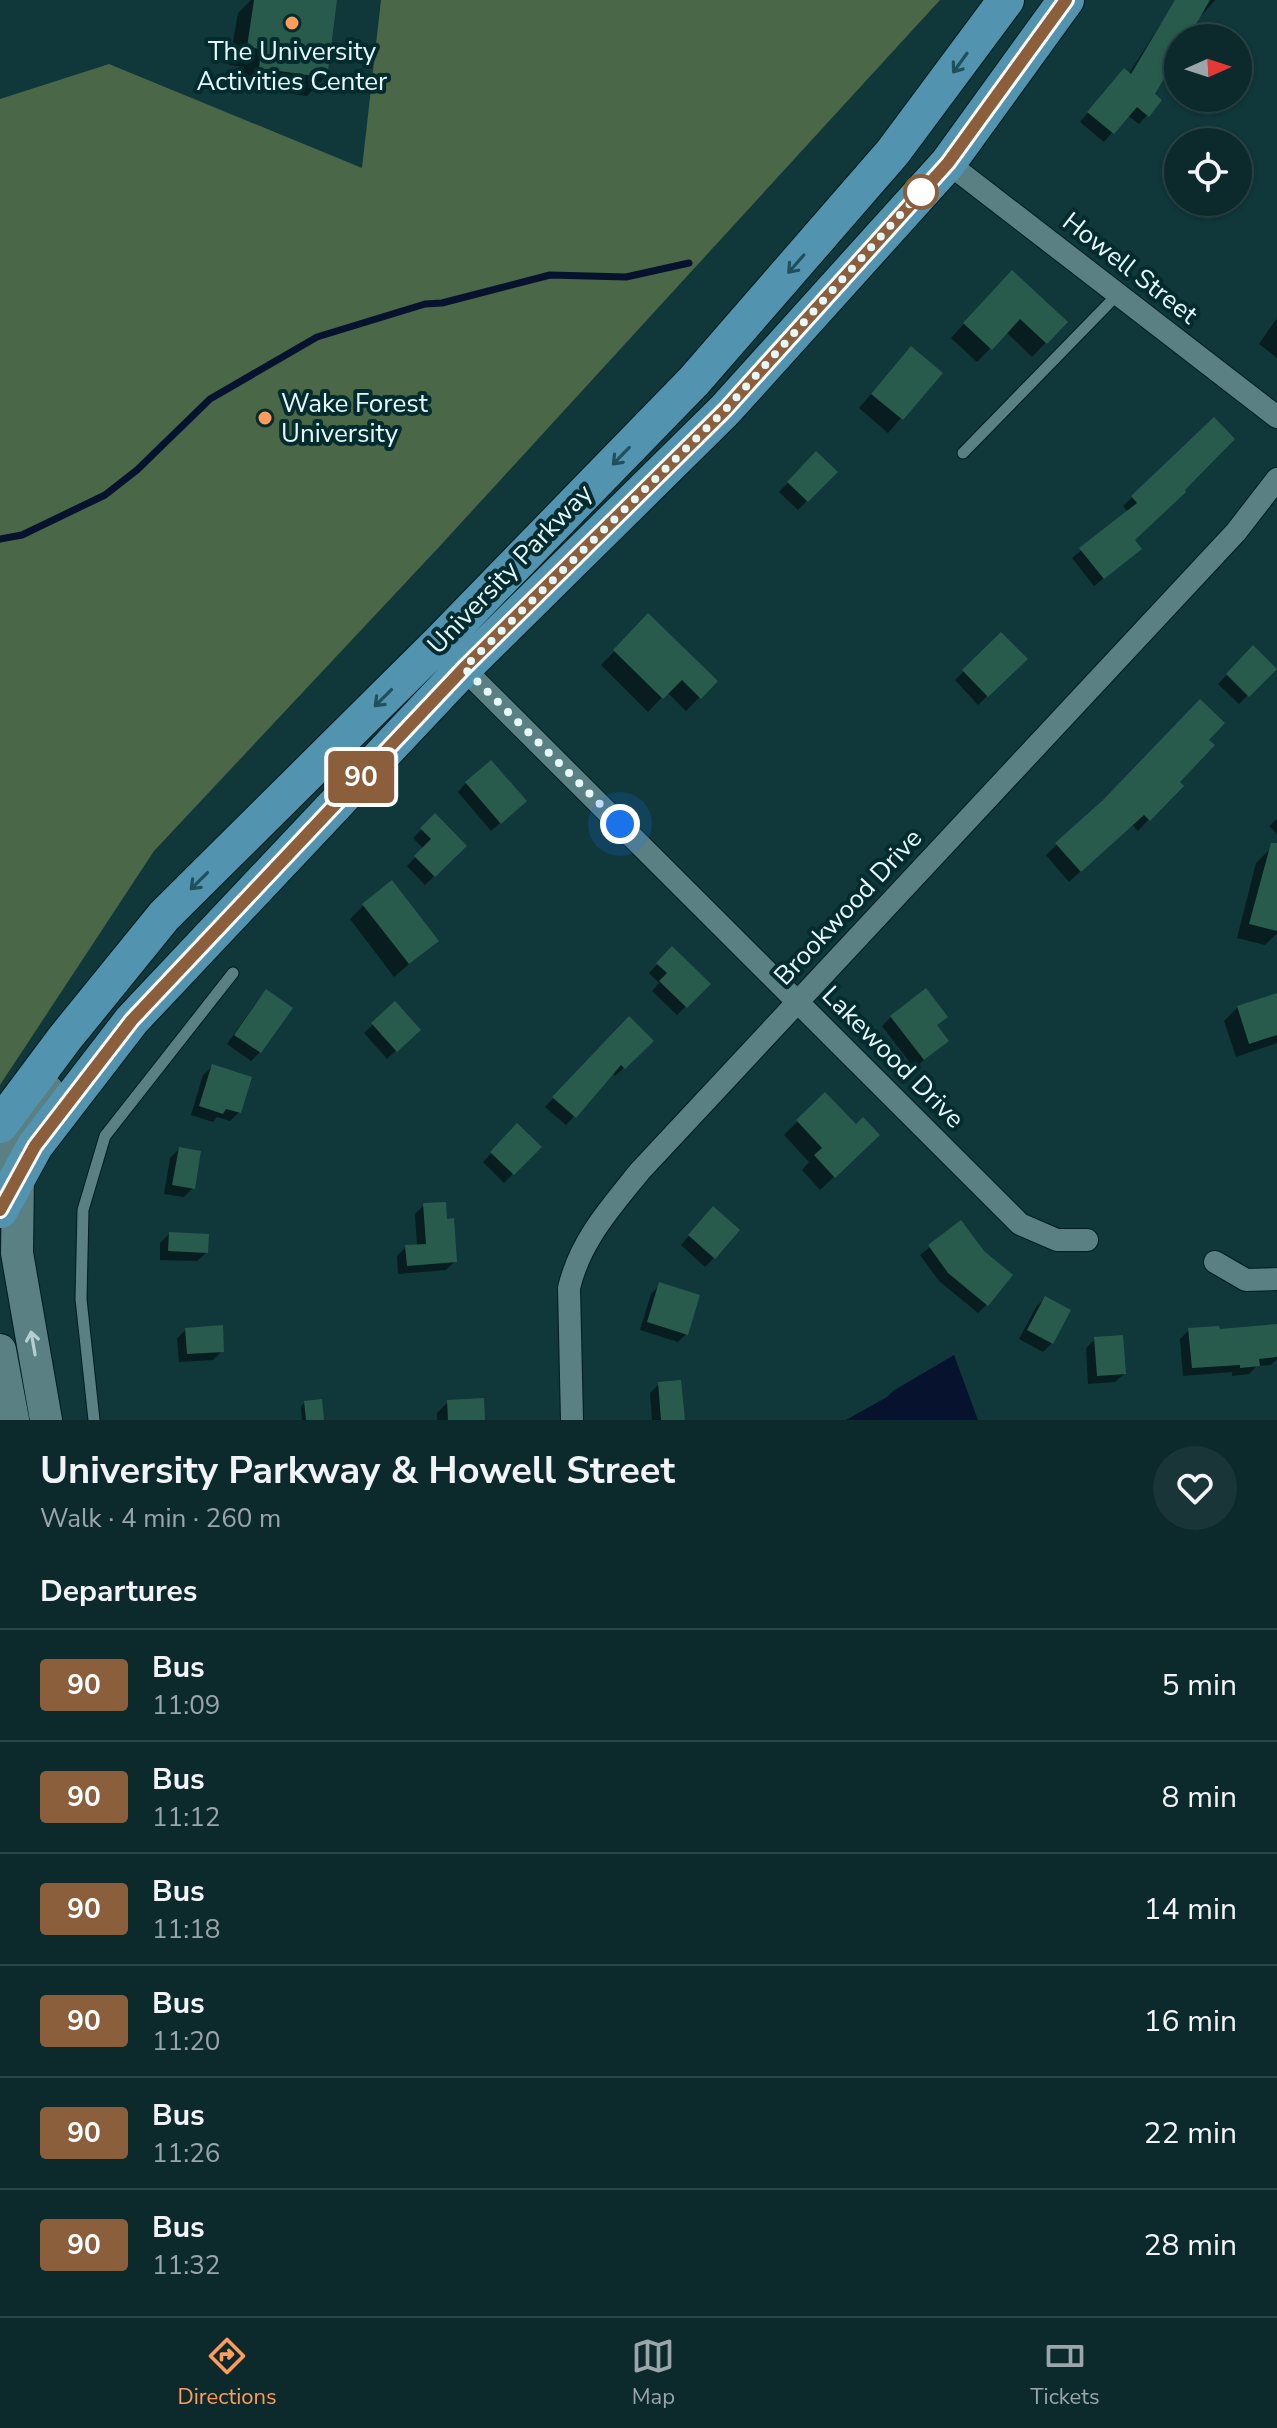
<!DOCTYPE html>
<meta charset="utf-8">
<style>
:root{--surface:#0c292c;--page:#1a3538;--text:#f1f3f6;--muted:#9aa6a9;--line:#2c4548;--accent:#ff9b5b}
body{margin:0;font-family:"Nunito Sans",sans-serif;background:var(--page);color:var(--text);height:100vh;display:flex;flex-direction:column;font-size:30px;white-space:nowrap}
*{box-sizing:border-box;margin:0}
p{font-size:26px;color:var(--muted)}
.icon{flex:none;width:44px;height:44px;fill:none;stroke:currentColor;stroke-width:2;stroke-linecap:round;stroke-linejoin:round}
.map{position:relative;height:1420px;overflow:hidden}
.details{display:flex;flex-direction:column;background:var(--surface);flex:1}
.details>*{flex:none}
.badge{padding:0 16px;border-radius:6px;font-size:28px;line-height:52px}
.needle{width:52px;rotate:87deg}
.tools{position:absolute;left:1164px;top:24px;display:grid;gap:16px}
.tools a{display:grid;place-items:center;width:88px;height:88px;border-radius:50%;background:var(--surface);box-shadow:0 2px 6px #0004,0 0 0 2px var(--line);font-size:40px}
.you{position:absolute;width:40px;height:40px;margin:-20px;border:6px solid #fff;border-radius:50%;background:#1a73e8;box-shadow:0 0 0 12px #1a73e833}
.map>.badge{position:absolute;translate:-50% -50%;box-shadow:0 0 0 4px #fff}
h2{padding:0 40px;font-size:30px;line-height:72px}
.round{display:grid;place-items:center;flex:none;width:84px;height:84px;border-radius:42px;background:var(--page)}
.head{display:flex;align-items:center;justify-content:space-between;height:136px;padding:0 40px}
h1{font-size:38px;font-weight:700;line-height:60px}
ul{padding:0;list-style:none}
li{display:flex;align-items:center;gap:24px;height:112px;padding:0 40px;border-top:2px solid var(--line)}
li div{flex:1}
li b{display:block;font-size:30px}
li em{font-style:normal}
li .badge{min-width:88px;font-weight:700;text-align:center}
.tabs{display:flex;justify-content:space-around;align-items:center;height:112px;border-top:2px solid var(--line);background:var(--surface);font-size:22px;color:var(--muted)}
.tabs a{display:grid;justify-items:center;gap:4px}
.tabs .on{color:var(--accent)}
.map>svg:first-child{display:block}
</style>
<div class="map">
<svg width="1277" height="1420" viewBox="0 0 1277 1420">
<rect width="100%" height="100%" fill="#10373a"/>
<!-- forest -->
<path fill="#4a6747" d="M381 0H940L439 547 154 851 0 1085V99L109 64 362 168Z"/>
<!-- water -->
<path fill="#06122e" d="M954 1355 978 1420H846L887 1397 893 1391Z"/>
<!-- shadow -->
<path fill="#0007" d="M251 0H335L325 77 307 96 241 86 244 67 229 65 238 13Z
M1176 0H1215L1202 15 1200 13 1185 38H1178V50L1152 94 1147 115 1139 124 1127 115 1104 142 1080 122 1115 80 1128 75Z
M998 286 1065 322 1032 357 1006 332 977 362 951 338Z
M1277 318V358L1259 344Z
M898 363 940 373 888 433 859 408Z
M1214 420 1132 540 1130 557 1094 586 1072 558 1128 512 1123 506Z
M816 454 835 472 798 510 779 492Z
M649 616 715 681 686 711 667 692 648 712 601 665Z
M1001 634 1025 659 978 705 955 680Z
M1253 648 1274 669 1239 704 1218 684Z
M1206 740 1177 782 1181 786 1148 820 1138 831 1132 824 1069 882 1046 855 1101 804Z
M466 783 515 810 491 831 458 792Z
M435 816 465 846 425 885 407 866 424 849 413 838Z
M1277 819V834L1269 826Z
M1270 849 1277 851V933L1265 945 1237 938 1256 863Z
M364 905 436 941 394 977 350 919Z
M672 949 708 984 677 1015 652 991 659 983 649 973Z
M266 991 260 1052 251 1061 227 1044 258 1000Z
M1277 995V1043L1236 1057 1224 1021 1238 1007Z
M395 1004 418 1030 387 1059 364 1033Z
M891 1017 937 1050 914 1068 882 1026Z
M629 1019 651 1041 615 1076 612 1073 566 1125 545 1107Z
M212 1067 249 1078 239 1112 230 1121 217 1117 213 1122 191 1115 203 1075Z
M825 1094 856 1127 878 1135 820 1190 802 1170 809 1162 784 1135Z
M517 1126 539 1147 504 1183 483 1162Z
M179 1149 193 1188 184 1197 164 1194 170 1158Z
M424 1205 455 1261 446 1270 398 1274 397 1256 406 1247 417 1246 415 1214Z
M704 1218 714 1258 705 1267 681 1245Z
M961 1223 987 1304 978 1313 939 1281 920 1255Z
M169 1234 206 1253 197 1261 160 1260V1243Z
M660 1285 686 1334 678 1342 640 1330 651 1294Z
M1045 1298 1052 1343 1043 1352 1019 1339 1036 1307Z
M1277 1326V1359L1271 1365 1257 1366 1249 1374 1232 1376V1372L1183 1376 1180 1339 1189 1330 1218 1331Z
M186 1330 222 1351 213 1360 179 1362 177 1338Z
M1095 1339 1124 1374 1115 1382 1088 1384 1086 1348Z
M659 1384 683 1420H652L650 1393Z
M305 1402 322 1420H302L301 1406Z
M448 1402 483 1420H437V1413Z"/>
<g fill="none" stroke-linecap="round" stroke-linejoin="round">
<!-- stream -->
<path stroke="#06122e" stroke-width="7" d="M0 539 22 535 105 495 137 470 210 399 317 337 425 304 442 303 550 275 626 277 689 263"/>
</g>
<!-- building -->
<path fill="#295b4d" d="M254 0H337L327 78 259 68 261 49 247 47Z
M1175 0H1210L1188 38H1178V54L1155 94 1162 100 1149 117 1137 107 1114 134 1087 112 1124 68 1131 74Z
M1012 270 1068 322 1047 344 1020 319 992 350 963 323Z
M911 346 943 373 903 420 871 394Z
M1214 417 1235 439 1185 490 1186 492 1135 540 1142 549 1104 579 1079 548 1137 503 1131 496Z
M816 451 838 472 808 502 787 482Z
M648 613 718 681 701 699 682 680 663 699 613 650Z
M1001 632 1028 659 988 697 962 670Z
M1253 645 1277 669 1249 697 1226 674Z
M1200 699 1225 723 1209 740 1215 745 1180 782 1184 786 1150 821 1144 815 1081 872 1055 843 1103 800Z
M491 760 527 801 501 824 465 782Z
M435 813 467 846 435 877 414 856 431 839 420 828Z
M1271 843H1277V931L1249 924Z
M392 880 439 941 409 964 362 904Z
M672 946 711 984 687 1008 659 981 667 973 656 963Z
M926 988 948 1017 937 1025 949 1041 924 1060 890 1016Z
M266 989 293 1008 261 1053 234 1035Z
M1277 993V1035L1249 1044 1237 1006Z
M395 1001 421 1030 397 1052 371 1023Z
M629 1016 654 1041 625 1069 621 1065 576 1118 552 1097Z
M212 1064 252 1077 241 1113 226 1109 223 1114 199 1106Z
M825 1092 856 1124 863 1117 880 1135 835 1178 814 1155 822 1148 796 1120Z
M517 1123 542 1147 514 1175 490 1152Z
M179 1147 201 1151 195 1189 172 1185Z
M446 1202 447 1219 454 1218 457 1262 407 1266 405 1245 426 1244 423 1203Z
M713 1206 740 1230 715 1259 688 1235Z
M961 1220 984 1251 1013 1275 988 1306 948 1273 928 1245Z
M169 1232 209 1234 208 1253 168 1251Z
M659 1282 700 1295 688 1335 647 1322Z
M1045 1296 1071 1310 1053 1344 1027 1330Z
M1277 1324V1357L1259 1359 1260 1366 1240 1368V1365L1192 1368 1188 1328 1219 1326 1220 1329Z
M223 1325 224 1352 187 1354 185 1328Z
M1123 1335 1126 1374 1097 1376 1094 1337Z
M681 1380 685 1420H661L658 1382Z
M484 1398 485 1420H448L447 1400Z
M322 1399 324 1420H306L304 1401Z"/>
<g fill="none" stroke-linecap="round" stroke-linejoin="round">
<defs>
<path id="lane" d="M963 453 1118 294
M94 1420 81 1299 83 1210 105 1136 233 973"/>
<path id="street" d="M948 163 1277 417
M456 661 1020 1224 1057 1240H1087
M1215 1262 1246 1280 1277 1279
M572 1420 569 1288C580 1241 611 1207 640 1171L1236 532 1277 479"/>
<path id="secondary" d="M0 1162 47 1090
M18 1177 17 1253 46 1420
M0 1350 13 1420"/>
<path id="primary" d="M0 1125 65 1038 164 916 439 643 694 381 893 152 1006 0
M0 1210 35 1146 132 1020 464 668 725 410 948 163 1066 0"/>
</defs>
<!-- lane casing -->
<use href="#lane" stroke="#011d1f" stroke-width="13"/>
<!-- street casing -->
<use href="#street" stroke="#011d1f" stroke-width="24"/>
<!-- secondary casing -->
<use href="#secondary" stroke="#011d1f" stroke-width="34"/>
<!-- primary casing -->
<use href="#primary" stroke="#011d1f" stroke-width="38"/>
<!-- lane -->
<use href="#lane" stroke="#5a8083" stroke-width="11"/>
<!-- street -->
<use href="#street" stroke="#5a8083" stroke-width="22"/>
<!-- secondary -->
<use href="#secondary" stroke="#5a8083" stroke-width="32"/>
<!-- primary -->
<use href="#primary" stroke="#5294af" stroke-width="36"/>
</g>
<!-- one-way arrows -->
<defs><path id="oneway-shaft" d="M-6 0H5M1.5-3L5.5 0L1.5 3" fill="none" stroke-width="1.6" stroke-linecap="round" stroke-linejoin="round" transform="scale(2)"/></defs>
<g stroke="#1f505c">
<use href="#oneway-shaft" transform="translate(960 63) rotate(126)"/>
<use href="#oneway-shaft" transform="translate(796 264) rotate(131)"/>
<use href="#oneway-shaft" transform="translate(621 456) rotate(134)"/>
<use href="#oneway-shaft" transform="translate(383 698) rotate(135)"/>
<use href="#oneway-shaft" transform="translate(199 881) rotate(135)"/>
</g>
<use stroke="#b4cfd1" href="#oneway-shaft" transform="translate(33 1343) rotate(-100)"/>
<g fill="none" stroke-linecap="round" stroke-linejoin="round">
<defs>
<path id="line" d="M0 1210 35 1146 132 1020 464 668 725 410 948 163 1066 0"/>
</defs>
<!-- line casing -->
<use href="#line" stroke="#fff" stroke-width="18"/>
<!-- line -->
<use href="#line" stroke="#8b5e3c" stroke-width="12"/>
<!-- walk -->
<path stroke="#e5f9fb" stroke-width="8" stroke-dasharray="0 14.4" d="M620 824 464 668 725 410 927 185 921 192"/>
</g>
<!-- markers -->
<g fill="#ff9b5b" stroke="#042c2f" stroke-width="3">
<circle cx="292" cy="23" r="8"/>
<circle cx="265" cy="418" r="8"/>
</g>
<circle fill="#fff" stroke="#8b5e3c" stroke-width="4" cx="921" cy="192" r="16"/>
<g text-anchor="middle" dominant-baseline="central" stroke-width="8" stroke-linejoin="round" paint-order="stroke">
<!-- poi labels -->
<g font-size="26" fill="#e5f9fb" stroke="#042c2f">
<text x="292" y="51">The University<tspan x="292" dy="30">Activities Center</tspan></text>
<text x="281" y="403" text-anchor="start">Wake Forest<tspan x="281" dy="30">University</tspan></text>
</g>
<!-- street labels -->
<g font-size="26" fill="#e5f9fb" stroke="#042c2f">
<text transform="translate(1130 268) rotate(38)">Howell Street</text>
<text transform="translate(510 569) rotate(-46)">University Parkway</text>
<text transform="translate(848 907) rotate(-47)">Brookwood Drive</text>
<text transform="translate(893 1057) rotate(45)">Lakewood Drive</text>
</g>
</g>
</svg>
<div class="tools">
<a><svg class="needle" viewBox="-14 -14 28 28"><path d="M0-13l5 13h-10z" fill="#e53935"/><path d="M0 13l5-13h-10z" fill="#9aa6a9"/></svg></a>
<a><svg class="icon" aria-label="locate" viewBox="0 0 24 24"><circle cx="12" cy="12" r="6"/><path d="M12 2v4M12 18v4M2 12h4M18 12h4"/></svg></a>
</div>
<div class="you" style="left:620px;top:824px"></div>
<b class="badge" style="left:361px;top:777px;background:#8b5e3c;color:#fff">90</b>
</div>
<section class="details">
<div class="head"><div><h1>University Parkway &amp; Howell Street</h1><p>Walk · 4 min · 260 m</p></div><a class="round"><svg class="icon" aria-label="heart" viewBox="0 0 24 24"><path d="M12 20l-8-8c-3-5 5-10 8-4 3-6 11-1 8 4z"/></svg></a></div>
<h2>Departures</h2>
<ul>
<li><span class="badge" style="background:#8b5e3c;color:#fff">90</span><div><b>Bus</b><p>11:09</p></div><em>5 min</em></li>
<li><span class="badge" style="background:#8b5e3c;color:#fff">90</span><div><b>Bus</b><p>11:12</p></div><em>8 min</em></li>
<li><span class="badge" style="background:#8b5e3c;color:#fff">90</span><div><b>Bus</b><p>11:18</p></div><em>14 min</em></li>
<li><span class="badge" style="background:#8b5e3c;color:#fff">90</span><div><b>Bus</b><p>11:20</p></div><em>16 min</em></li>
<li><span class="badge" style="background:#8b5e3c;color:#fff">90</span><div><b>Bus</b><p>11:26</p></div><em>22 min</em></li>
<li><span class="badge" style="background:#8b5e3c;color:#fff">90</span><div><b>Bus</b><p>11:32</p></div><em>28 min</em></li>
</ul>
</section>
<nav class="tabs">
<a class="on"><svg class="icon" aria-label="directions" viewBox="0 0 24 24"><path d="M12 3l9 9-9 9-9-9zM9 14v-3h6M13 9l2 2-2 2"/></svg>Directions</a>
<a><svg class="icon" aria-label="map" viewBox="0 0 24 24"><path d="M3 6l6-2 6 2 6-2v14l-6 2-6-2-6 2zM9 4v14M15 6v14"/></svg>Map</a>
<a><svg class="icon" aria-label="tickets" viewBox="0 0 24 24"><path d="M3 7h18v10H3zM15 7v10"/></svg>Tickets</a>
</nav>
